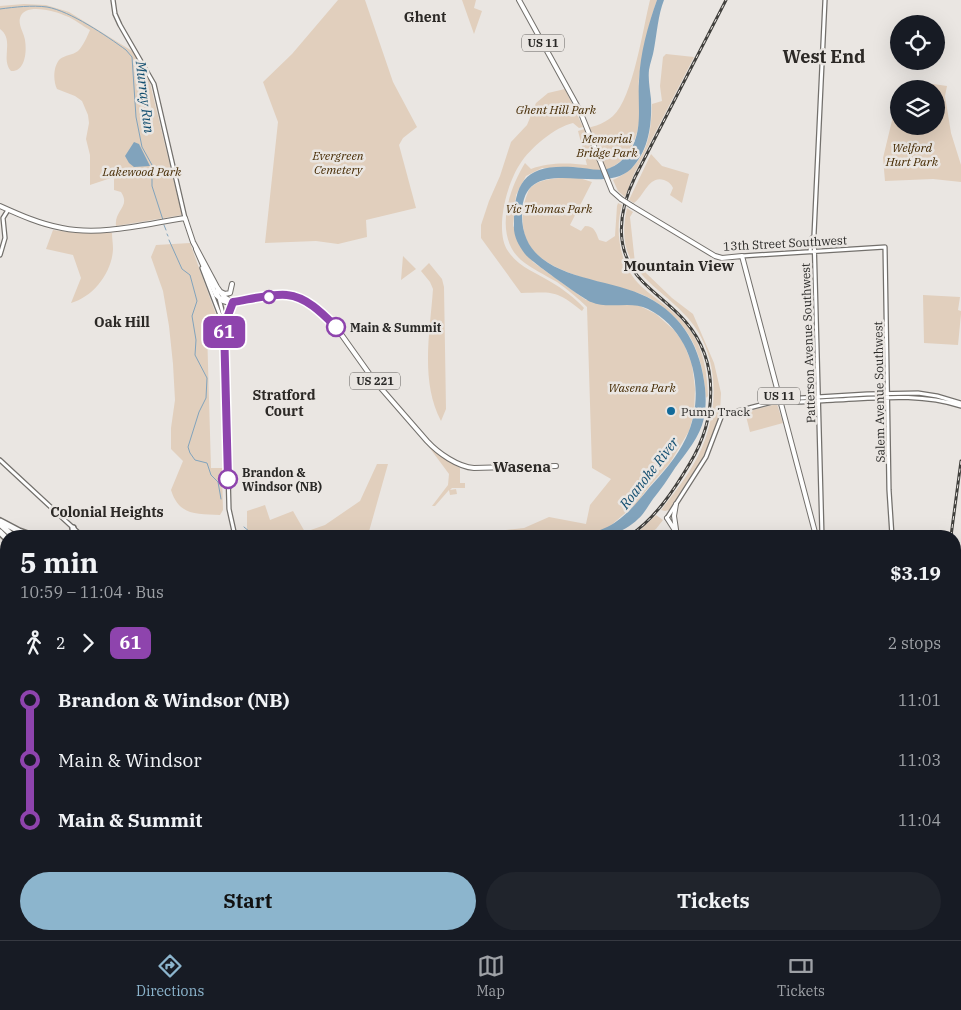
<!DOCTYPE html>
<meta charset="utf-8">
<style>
:root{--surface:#171b24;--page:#20242c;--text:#f1f3f6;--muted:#9ea1a6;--line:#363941;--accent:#8cb5cd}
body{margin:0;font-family:"IBM Plex Serif",serif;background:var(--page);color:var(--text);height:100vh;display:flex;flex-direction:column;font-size:19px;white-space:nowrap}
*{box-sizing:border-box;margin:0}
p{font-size:16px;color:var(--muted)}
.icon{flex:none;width:28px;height:28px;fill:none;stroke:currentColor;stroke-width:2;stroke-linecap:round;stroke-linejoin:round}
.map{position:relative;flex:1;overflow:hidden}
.panel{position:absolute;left:0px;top:530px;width:961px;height:410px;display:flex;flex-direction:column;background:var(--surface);border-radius:20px 20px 0 0;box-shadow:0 5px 20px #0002}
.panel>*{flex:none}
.badge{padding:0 10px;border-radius:8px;font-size:18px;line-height:32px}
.controls{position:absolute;left:890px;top:15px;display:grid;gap:10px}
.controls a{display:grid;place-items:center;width:55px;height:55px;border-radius:50%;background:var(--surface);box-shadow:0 5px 20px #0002;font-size:25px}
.map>.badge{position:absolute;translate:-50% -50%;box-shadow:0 0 0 2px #fff}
.legs{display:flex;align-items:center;gap:8px;height:55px;padding:0 20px;font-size:16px}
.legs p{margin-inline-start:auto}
.headline{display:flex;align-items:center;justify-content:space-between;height:85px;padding:0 20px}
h1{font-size:28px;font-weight:700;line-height:38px}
.button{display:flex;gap:10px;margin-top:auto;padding:10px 20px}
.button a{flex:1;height:58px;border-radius:30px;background:var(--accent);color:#111;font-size:20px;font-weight:700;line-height:58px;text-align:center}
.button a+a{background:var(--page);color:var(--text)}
ul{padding:0 20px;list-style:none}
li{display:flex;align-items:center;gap:18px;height:60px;font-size:19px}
li i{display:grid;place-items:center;width:8px;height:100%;margin:0 6px;background:currentColor}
li i::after{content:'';width:12px;height:12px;margin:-6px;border:4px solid;border-radius:50%;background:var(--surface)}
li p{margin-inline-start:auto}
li:first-child i{background:linear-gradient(#0000 50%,currentColor 0)}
li:last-child i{background:linear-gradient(currentColor 50%,#0000 0)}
.tab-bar{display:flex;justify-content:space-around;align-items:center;height:70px;border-top:1px solid var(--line);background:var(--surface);font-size:14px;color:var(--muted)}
.tab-bar a{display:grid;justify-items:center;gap:2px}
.tab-bar .on{color:var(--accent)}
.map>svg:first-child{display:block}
</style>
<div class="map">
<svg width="961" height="940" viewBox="0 0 961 940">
<rect width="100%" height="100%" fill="#eae6e2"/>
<!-- green -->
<path fill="#e1cfbd" d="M338 0H365L393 82 417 127 403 138 399 145 416 208 366 220 367 237 338 244 316 241 265 243 278 122 263 82 292 54Z
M462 0H476L474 8 482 11 474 34Z
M650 0H657C648 25 643 52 639 78 638 88 640 98 640 108 640 132 632 159 608 169 597 174 583 167 572 167 564 167 556 167 549 168H542L526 176 516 195 513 226 533 262 586 300 636 304 656 314 674 330 683 342 692 364 695 389 694 413 689 431 670 463 648 488 637 503 609 527 595 533 563 536H399L506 530 524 528 549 517 586 524 590 505 611 479 592 468 587 307C578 298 568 290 557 282 545 275 532 269 521 260 493 235 509 189 525 163L531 169C549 162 569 163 587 165L578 131C591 127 603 125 613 116 633 98 643 28 650 0Z
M24 4 46 5 69 12 132 51 149 79 182 215 116 226C114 210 131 207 121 192L114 190V177L90 185V155L86 139 89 123 88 115 82 101 75 96 57 89C53 81 53 66 60 59 65 55 73 55 78 51 83 46 87 37 90 30 82 26 75 19 66 16 56 11 24 2 20 18 18 25 24 33 25 40 27 52 25 72 11 71 0 59 15 40 0 29V6Z
M666 54 694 57 634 174 625 197 618 191 613 180C647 165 651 137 652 104L662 101 660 86 663 57Z
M920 82 947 86 945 96 951 133 961 165V182L933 179 885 181 883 158 895 108 899 109V126H936V89H918Z
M565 89 583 127 579 128 573 123C555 127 530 148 520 164 507 183 494 231 508 251 518 267 537 273 551 282 563 289 575 298 584 308L582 311C556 290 554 292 521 293L481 238V225L489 201 500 176 511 142 527 125 536 103 548 93Z
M651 154 662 166 689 174 682 203 670 195 673 188C671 184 669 182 664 180 649 175 644 196 634 203L629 200Z
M576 177 592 182 570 225 581 231 585 226C595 226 596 233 599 240L606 242 615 236 617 206 618 203 622 205C614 232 620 267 642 287 658 301 677 312 690 330 704 350 707 372 708 396L706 398C703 364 697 337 670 313 661 305 651 298 641 294 606 281 526 274 523 226 522 213 523 204 528 192 534 177 563 178 576 177Z
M627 208 633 212 630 217 635 263 643 272H645L672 298 693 314 714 363 721 393 720 413 708 447 699 464 669 510 665 511 661 510C674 493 688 476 698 456 720 412 721 355 687 317 653 280 613 269 627 208Z
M53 230 78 233H112C112 238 113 244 113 249 112 273 93 297 71 303L81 278 73 255 46 249Z
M190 243 218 320 216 328 207 330 211 468H223L222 473 223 510 220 515C197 514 179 516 171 490L183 461 171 449V428L175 400 173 364 169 326 163 291 151 257 156 245Z
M403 256 416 269 401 280Z
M429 263 442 279 444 287 446 409 441 421C420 381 430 333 433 289L430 282 421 271Z
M923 295 960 297 958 310 961 311V314L958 345 924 343Z
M777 404 783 423 750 432 745 412Z
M429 447 460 468V483H465V488H452L450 490 456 489 457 494 450 495 449 490 435 506H432L448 485 449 474Z
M377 464H388L368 535 363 536H255L247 531V511L265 505 270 520 293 511 305 532 325 525 360 501Z
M656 515 663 520 656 529 645 536H634Z
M113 934H189L187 940H111Z
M195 934H279V940H194Z"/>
<!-- water -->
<path fill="#81a3bc" d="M657 0H664C658 15 657 33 654 49 653 56 650 63 649 70 648 80 650 89 651 99 652 125 649 150 631 169 601 198 523 149 522 214 521 281 604 275 647 297 684 316 701 349 705 388 706 398 706 408 704 418 700 437 686 453 675 468 668 479 661 489 653 499 648 506 644 514 638 519 614 543 578 536 547 536 556 535 566 536 576 535 611 533 628 514 649 488 663 473 677 457 686 438 707 394 694 332 648 309 630 300 610 310 591 302 585 300 529 260 525 254 518 245 513 235 514 224 514 180 527 164 573 167 592 168 604 175 620 162 646 140 637 109 639 81 640 54 648 25 657 0Z
M134 142 139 144 150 166 134 167 129 163 125 156Z"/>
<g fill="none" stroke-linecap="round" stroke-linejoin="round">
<!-- stream -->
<path stroke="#81a3bc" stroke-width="1" d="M0 9C15 7 32 5 47 7 70 11 107 36 126 50L132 57 136 117 142 147 152 165V186L163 220
M164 225 166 230
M167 234 168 236
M169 240 182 269 190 275 197 301 192 316 196 340 195 355 207 378 206 398 199 412 188 447 190 453 195 460 207 463 211 475 218 482 221 499
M244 527 250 532 264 536"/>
<defs>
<path id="secondary" d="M113 0 115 14 120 25 154 84 185 218
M810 251 812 238
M0 255 5 238 3 218 8 210
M742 256 885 247 889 490 892 536
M202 268 223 323
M217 290 224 318 229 509 235 536
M225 320 232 303
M224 325 228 321 233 302
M781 400C798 404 817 401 835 400 879 398 919 393 961 406
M0 460 82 536
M667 518 706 457 722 415 784 399 867 394 918 393 937 396 961 403
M822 536 814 235 825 0
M0 628 6 627
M0 633 6 631
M955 666 961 667
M0 729 6 741
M0 785 6 787
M955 834 961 833
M955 911 960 940
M283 934V940
M523 934 524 940
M881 934 882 940
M74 940 76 934
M176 940 178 934"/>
<path id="primary" d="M519 0 580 111 612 191 621 199
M0 206C20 215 40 224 62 228 102 236 145 224 185 218L193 242 217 287 224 297 233 302
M632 206 715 256 722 258 742 256 816 536
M196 249 216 295 223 301 230 303 284 294 298 297 306 302 336 327 373 379 427 441C438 453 458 467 474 468L556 466
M219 291 225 294 230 293 232 284
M676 504 674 516 677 536
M667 518 674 529
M0 681 6 685
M734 934 735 940
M830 934 831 940
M934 934 935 940"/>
<path id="highway" d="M0 521 19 531 33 536
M0 524 13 536
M73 528 74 536
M0 532 6 538
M388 934 390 940
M394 934 395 940"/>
</defs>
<!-- secondary casing -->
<use href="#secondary" stroke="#73706c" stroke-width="5.5"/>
<!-- primary casing -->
<use href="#primary" stroke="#73706c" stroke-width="6"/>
<!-- highway casing -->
<use href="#highway" stroke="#73706c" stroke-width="8"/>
<!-- secondary -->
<use href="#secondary" stroke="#fff" stroke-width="3"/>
<!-- primary -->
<use href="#primary" stroke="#fff" stroke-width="4"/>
<!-- highway -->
<use href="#highway" stroke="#fff" stroke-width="5"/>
<defs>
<path id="rail" d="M629 536C655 519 674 490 690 463 716 420 721 362 685 321 673 307 657 296 643 282 613 252 618 212 635 177L726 0
M951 536 961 461
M0 577 6 585
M961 703 958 733 961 762
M955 802 956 805
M355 934 358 940
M368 934 370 940
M108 940 109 934"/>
</defs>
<!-- rail casing -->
<use href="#rail" stroke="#41403d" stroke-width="3"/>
<!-- rail -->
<use href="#rail" stroke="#eae6e2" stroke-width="1" stroke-dasharray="4" stroke-linecap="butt"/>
<defs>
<path id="primary-bridge" d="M621 199 632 206"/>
</defs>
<!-- primary-bridge casing -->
<use href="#primary-bridge" stroke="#73706c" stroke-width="6" stroke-linecap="butt"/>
<!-- primary-bridge -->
<use href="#primary-bridge" stroke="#fff" stroke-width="4"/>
</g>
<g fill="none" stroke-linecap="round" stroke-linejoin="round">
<defs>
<path id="line-1" d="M228 479 224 326 233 302C247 300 274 293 287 295 307 297 323 314 336 327"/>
</defs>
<!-- line-1 casing -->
<use href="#line-1" stroke="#fff" stroke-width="11"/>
<!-- line-1 -->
<use href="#line-1" stroke="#8e44ad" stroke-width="8"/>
</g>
<!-- markers -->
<g fill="#fff" stroke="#8e44ad" stroke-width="2.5">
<circle cx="269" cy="297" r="6"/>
<circle cx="336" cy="327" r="9"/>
<circle cx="228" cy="479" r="9"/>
</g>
<circle fill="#116a9a" stroke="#eae6e2" stroke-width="2" cx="671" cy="411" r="5"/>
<g text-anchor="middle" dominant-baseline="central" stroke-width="5" stroke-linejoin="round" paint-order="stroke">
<!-- shield labels -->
<g fill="#eae6e2" stroke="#63615e" stroke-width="1">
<rect x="522" y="34.5" width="42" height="17" rx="4"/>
<rect x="350" y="372.5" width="50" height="17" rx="4"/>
<rect x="758" y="387.5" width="42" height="17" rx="4"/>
</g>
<g font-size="11" font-weight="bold" fill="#292826">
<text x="543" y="43">US 11</text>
<text x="375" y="381">US 221</text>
<text x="779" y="396">US 11</text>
</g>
<!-- park labels -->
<g font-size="12" font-style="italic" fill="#452a02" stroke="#eae6e2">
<text x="556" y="109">Ghent Hill Park</text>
<text x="607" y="138">Memorial<tspan x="607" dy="14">Bridge Park</tspan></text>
<text x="912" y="147">Welford<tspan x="912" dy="14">Hurt Park</tspan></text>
<text x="338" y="155">Evergreen<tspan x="338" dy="14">Cemetery</tspan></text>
<text x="142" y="171">Lakewood Park</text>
<text x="549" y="208">Vic Thomas Park</text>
<text x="642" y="387">Wasena Park</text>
</g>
<!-- street labels -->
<g font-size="12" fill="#292826" stroke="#eae6e2">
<text transform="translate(785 243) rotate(-3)">13th Street Southwest</text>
<text transform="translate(808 343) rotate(-92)">Patterson Avenue Southwest</text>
<text transform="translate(879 392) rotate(-91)">Salem Avenue Southwest</text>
</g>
<!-- stop labels -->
<g font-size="12" font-weight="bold" fill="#292826" stroke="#eae6e2" text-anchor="start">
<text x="350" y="327">Main &amp; Summit</text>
<text x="242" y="472">Brandon &amp;<tspan x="242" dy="14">Windsor (NB)</tspan></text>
</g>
<!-- poi labels -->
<g font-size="12" fill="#292826" stroke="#eae6e2" text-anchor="start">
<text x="681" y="411">Pump Track</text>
</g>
<!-- neighbourhood labels -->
<g font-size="14" font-weight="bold" fill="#2c2926" stroke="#eae6e2">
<text x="425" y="17">Ghent</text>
<text x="122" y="322">Oak Hill</text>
<text x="284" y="395">Stratford<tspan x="284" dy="16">Court</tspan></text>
<text x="107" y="512">Colonial Heights</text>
</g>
<!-- water labels -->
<g font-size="14" font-style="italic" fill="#124e70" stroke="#eae6e2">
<text transform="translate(145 97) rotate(83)">Murray Run</text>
<text transform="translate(649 473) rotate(-52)">Roanoke River</text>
</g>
<!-- quarter labels -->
<g font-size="15" font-weight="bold" fill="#2c2926" stroke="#eae6e2">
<text x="679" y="265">Mountain View</text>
<text x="522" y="466">Wasena</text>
</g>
<!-- district labels -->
<g font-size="18" font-weight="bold" fill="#2c2926" stroke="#eae6e2">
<text x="824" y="56">West End</text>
</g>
</g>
</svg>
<div class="controls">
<a><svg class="icon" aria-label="locate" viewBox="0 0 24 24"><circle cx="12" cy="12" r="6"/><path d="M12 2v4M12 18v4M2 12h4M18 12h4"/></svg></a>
<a><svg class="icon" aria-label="layers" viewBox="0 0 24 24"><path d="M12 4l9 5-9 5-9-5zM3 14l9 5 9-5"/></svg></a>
</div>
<b class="badge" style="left:224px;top:332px;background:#8e44ad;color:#fff">61</b>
<section class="panel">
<div class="headline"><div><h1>5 min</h1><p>10:59 – 11:04 · Bus</p></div><b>$3.19</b></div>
<div class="legs"><svg class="icon" aria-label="walk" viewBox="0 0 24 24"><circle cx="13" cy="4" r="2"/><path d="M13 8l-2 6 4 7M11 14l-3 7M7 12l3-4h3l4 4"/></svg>2<svg class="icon" aria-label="forward" viewBox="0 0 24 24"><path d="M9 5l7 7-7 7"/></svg><b class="badge" style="background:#8e44ad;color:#fff">61</b><p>2 stops</p></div>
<ul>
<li><i style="color:#8e44ad"></i><b>Brandon &amp; Windsor (NB)</b><p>11:01</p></li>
<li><i style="color:#8e44ad"></i><span>Main &amp; Windsor</span><p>11:03</p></li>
<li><i style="color:#8e44ad"></i><b>Main &amp; Summit</b><p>11:04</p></li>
</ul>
<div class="button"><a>Start</a><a>Tickets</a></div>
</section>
</div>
<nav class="tab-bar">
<a class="on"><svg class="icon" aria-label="directions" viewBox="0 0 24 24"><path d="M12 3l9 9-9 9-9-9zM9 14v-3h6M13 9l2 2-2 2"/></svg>Directions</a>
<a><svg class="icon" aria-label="map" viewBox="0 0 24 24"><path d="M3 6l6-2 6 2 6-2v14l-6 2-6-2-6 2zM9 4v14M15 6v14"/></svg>Map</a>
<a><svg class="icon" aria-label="tickets" viewBox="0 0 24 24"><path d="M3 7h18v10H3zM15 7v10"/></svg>Tickets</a>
</nav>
